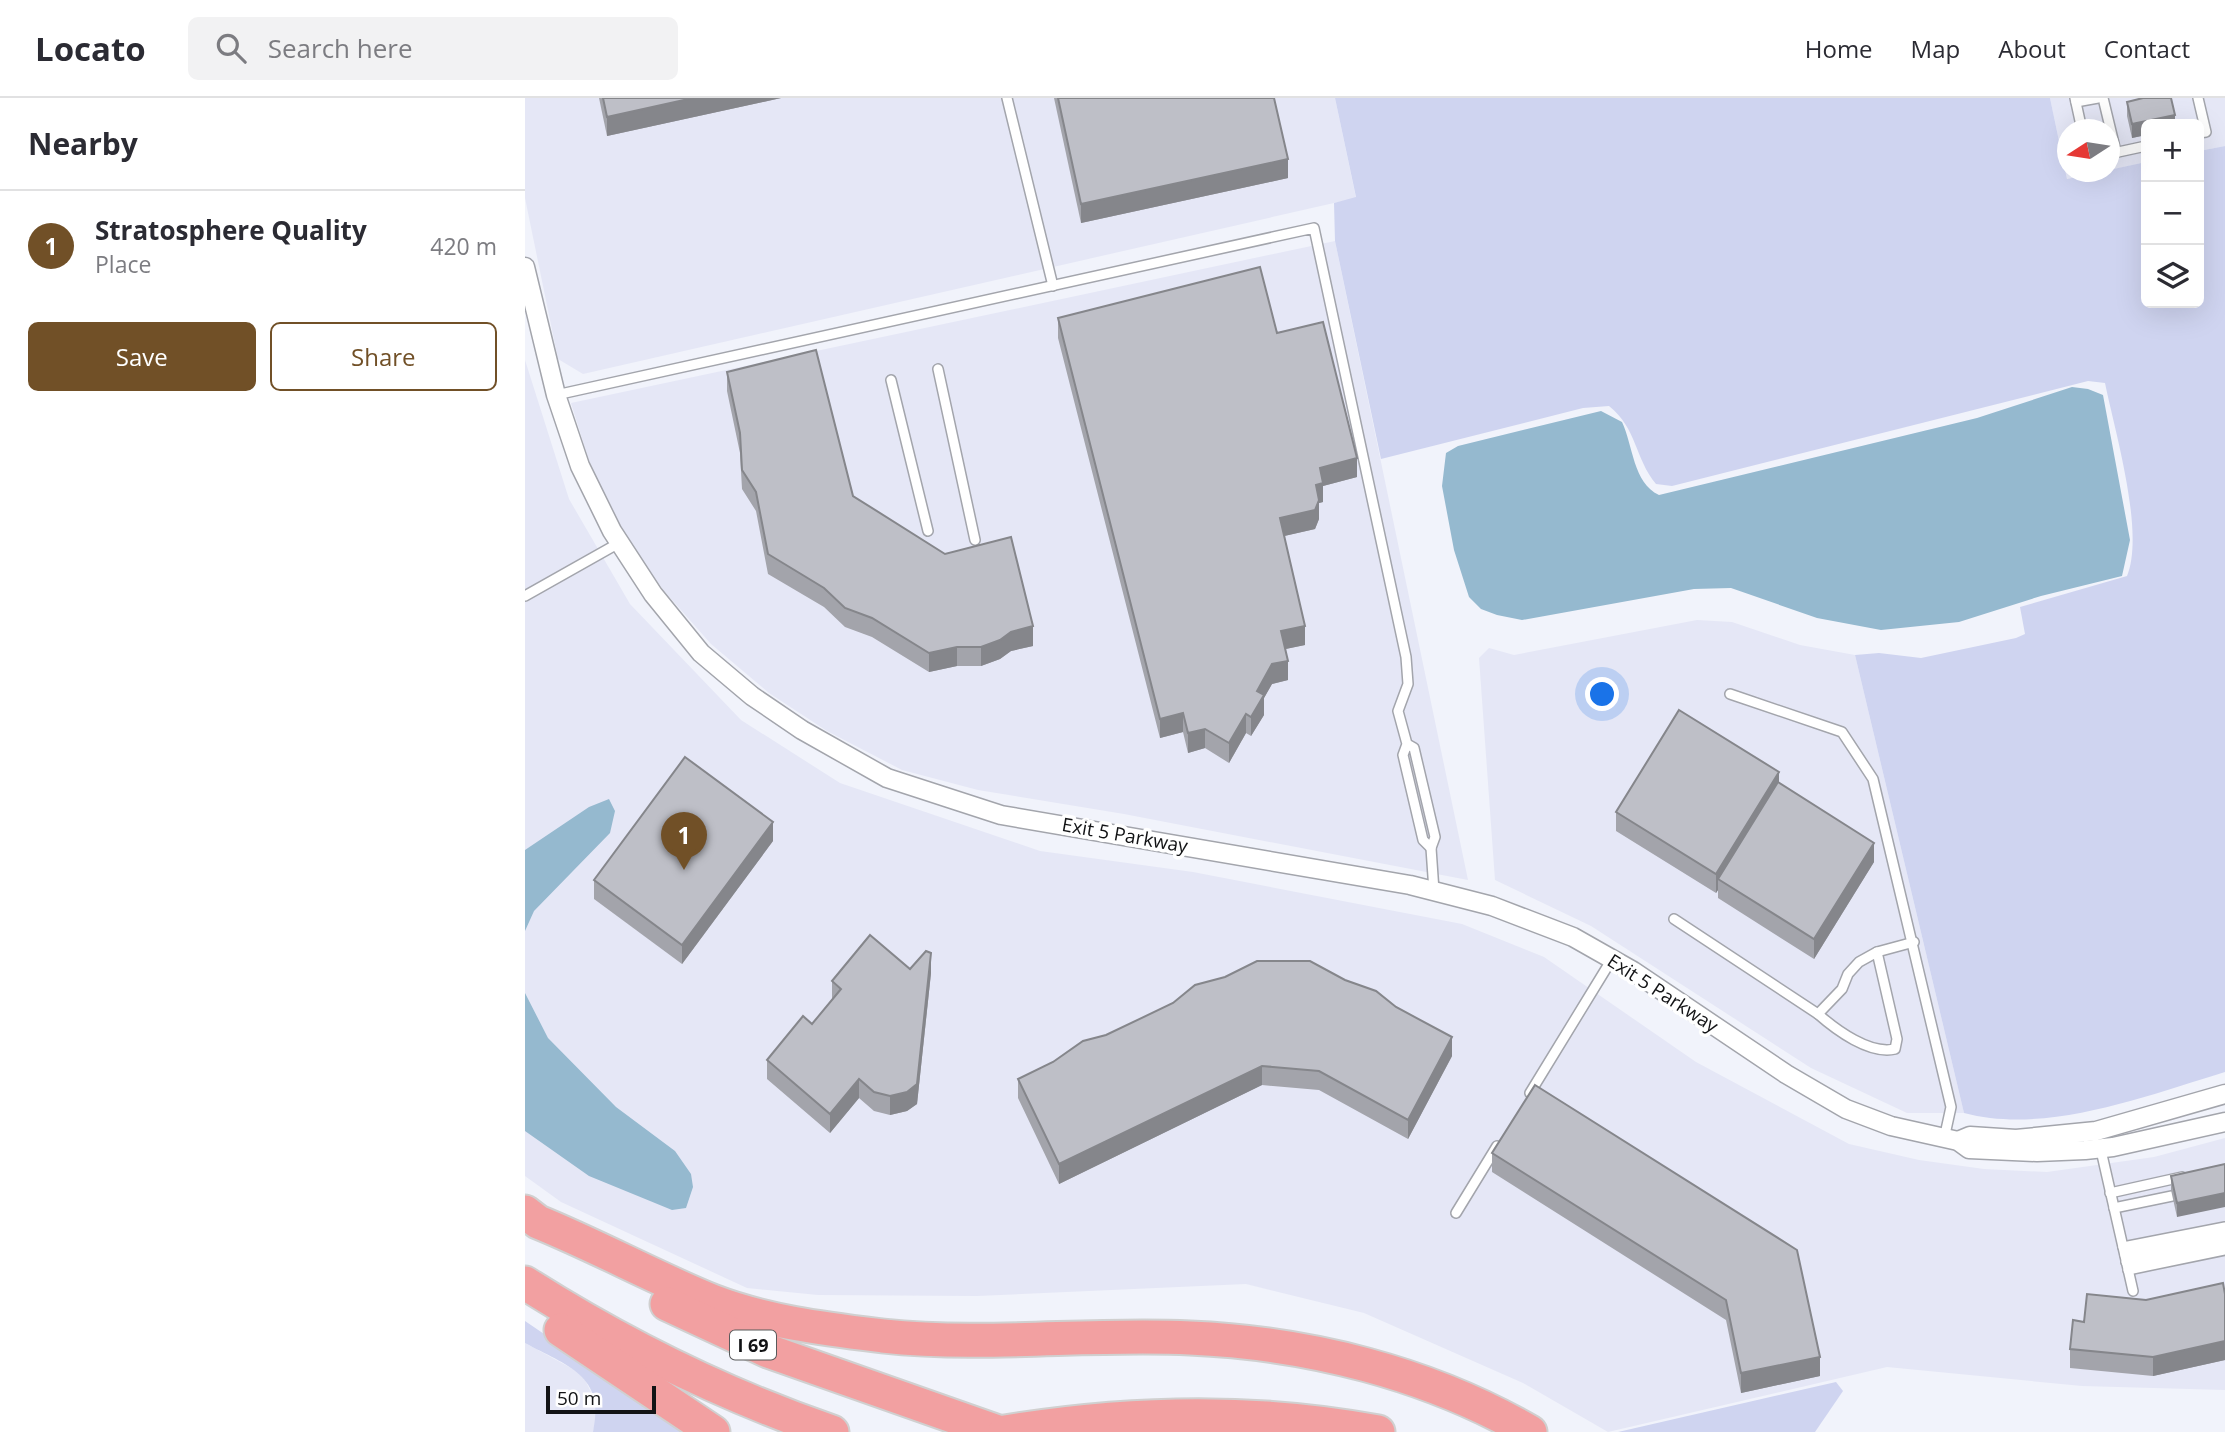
<!DOCTYPE html>
<meta charset="utf-8">
<style>
:root{--surface:#fff;--page:#f2f2f3;--text:#2b2b33;--muted:#7c7c81;--line:#e1e1e2;--accent:#715027}
body{margin:0;font-family:"Open Sans",sans-serif;background:var(--page);color:var(--text)}
.controls{position:absolute;right:21px;top:21px;display:grid;overflow:hidden;border-radius:10px;box-shadow:0 7px 28px #0002}
.controls button{width:63px;height:63px;display:grid;place-items:center;padding:0;border:0;border-bottom:2px solid var(--line);background:var(--surface);color:var(--text);font:35px sans-serif}
.compass{position:absolute;left:1532px;top:21px;width:63px;height:63px;border-radius:50%;background:var(--surface);box-shadow:0 7px 28px #0002;rotate:258deg}
.scale{position:absolute;left:21px;bottom:18px;width:110px;box-sizing:border-box;padding-left:7px;border:4px solid #121315;border-top:0;font-size:19px;line-height:24px;white-space:nowrap;color:#121315;-webkit-text-stroke:5px #fff;paint-order:stroke}
.you{position:absolute;left:1078px;top:597px;width:24px;height:24px;margin:-18px;border:5px solid #fff;border-radius:50%;background:#1a73e8;box-shadow:0 0 0 10px #1a73e833}
.badge{display:grid;place-items:center;width:46px;height:46px;border-radius:50%;background:var(--accent);color:#fff;font-size:23px;font-weight:700}
.pin{position:absolute;translate:-50% -58px;filter:drop-shadow(0 2px 4px #0008)}
.pin::after{content:'';position:absolute;top:37px;width:24px;height:21px;background:inherit;clip-path:polygon(0 0,100% 0,50% 100%)}
.list{margin:0;padding:0;list-style:none}
h2{display:flex;justify-content:space-between;align-items:center;height:91px;margin:0;padding:0 28px;font-size:30px}
h2 small{font-size:23px;font-weight:400;color:var(--muted)}
.list li{display:grid;grid-template-columns:46px 1fr auto;gap:21px;align-items:center;box-sizing:border-box;height:112px;padding:0 28px;border-top:2px solid var(--line)}
.list b{display:block;font-size:26px;white-space:nowrap}
.list p{margin:0;font-size:23px;white-space:nowrap;color:var(--muted)}
.list em{font-size:23px;font-style:normal;color:var(--muted)}
.actions{display:flex;gap:14px;padding:21px 28px}
.actions a{flex:1;padding:16px 0;border:2px solid var(--accent);border-radius:10px;text-align:center;font-size:24px;color:var(--accent)}
.actions .main{background:var(--accent);color:#fff}
.icon{flex:none;width:38px;height:38px;fill:none;stroke:currentColor;stroke-width:2;stroke-linecap:round;stroke-linejoin:round}
.map{position:relative;flex:none;width:1700px;height:1334px;overflow:hidden}
header{display:flex;align-items:center;gap:42px;box-sizing:border-box;height:98px;padding:0 35px;background:var(--surface);border-bottom:2px solid var(--line)}
header strong{font-size:33px}
nav{display:flex;gap:38px;margin-inline-start:auto;font-size:24px}
.search{width:490px;height:63px;background:var(--page);display:flex;align-items:center;gap:18px;box-sizing:border-box;padding:0 24px;border-radius:10px;color:var(--muted);font-size:26px}
main{display:flex}
aside{flex:1;background:var(--surface)}
.map>svg:first-child{display:block}
.built{fill:#e5e7f6}
.green{fill:#cfd4f0}
.water{fill:#95b9cf}
.lines{fill:none;stroke-linecap:round;stroke-linejoin:round}
.service-casing{stroke:#a3a5ac;stroke-width:12}
.minor-casing{stroke:#a3a5ac;stroke-width:21}
.motorway-casing{stroke:#d0d0d0;stroke-width:37}
.service{stroke:#fff;stroke-width:9}
.minor{stroke:#fff;stroke-width:18}
.motorway{stroke:#f2a0a1;stroke-width:33}
.wall{fill:#a3a4ab}
.shaded-wall{fill:#85868b}
.building{fill:#bebfc7;stroke:#85868b;stroke-width:2}
.labels{text-anchor:middle;dominant-baseline:central;stroke-width:7;stroke-linejoin:round;paint-order:stroke}
.shield{fill:#fff;stroke:#595a5b;stroke-width:2}
.shield-label{font-size:18px;font-weight:bold;fill:#121315}
.street-label{font-size:19px;fill:#121315;stroke:#fff}
</style>
<header>
<strong>Locato</strong>
<div class="search"><svg class="icon" aria-label="search" viewBox="0 0 24 24"><circle cx="10" cy="10" r="6"/><path d="M15 15l6 6"/></svg>Search here</div>
<nav><a>Home</a><a>Map</a><a>About</a><a>Contact</a></nav>
</header>
<main>
<aside>
<h2>Nearby<small></small></h2>
<ul class="list">
<li><span class="badge">1</span><div><b>Stratosphere Quality</b><p>Place</p></div><em>420 m</em></li>
</ul>
<div class="actions"><a class="main">Save</a><a>Share</a></div>
</aside>
<div class="map">
<svg width="1700" height="1334" viewBox="0 0 1700 1334">
<rect width="100%" height="100%" fill="#f1f3fb"/>
<g class="built">
<path d="M0 0H810L831 100 58 276 33 261 0 100Z"/>
<path d="M1525 0H1700V48L1674 53V26H1621V64L1585 72 1584 32H1542V74H1577L1542 81Z"/>
<path d="M810 143 943 782 599 716 453 692 377 672 302 633 244 595 186 546 140 494 96 436 64 363 46 305Z"/>
<path d="M0 262 44 401 105 506 216 622 315 685 515 753 668 774 937 826 1019 859 1171 964 1324 1046 1394 1062 1459 1071 1522 1074 1629 1059 1700 1040V1292L1557 1288 1362 1269 1083 1334 998 1285 839 1215 721 1186 452 1198 293 1197 222 1190 36 1104 0 1078Z"/>
<path d="M1172 522 1207 524 1275 547 1330 557 1439 1015H1382L1286 970 1066 828 970 782 954 560 964 550 989 557Z"/>
<path d="M0 1245 57 1276 74 1310 68 1334H0Z"/>
</g>
<g class="green">
<path d="M810 0H1525L1542 81 1621 64V205H1674V53L1700 48V974C1621 998 1521 1037 1439 1015L1330 557 1354 555 1396 560 1491 540 1500 536 1495 509 1602 478C1620 434 1590 334 1580 285L1563 283 1147 388 1131 386C1110 361 1112 330 1084 308L1058 310 856 361 810 143 809 105 831 99Z"/>
<path d="M0 1223 163 1334H68C81 1277 42 1268 0 1245Z"/>
<path d="M1311 1284 1318 1293 1290 1334H1093Z"/>
</g>
<g class="water">
<path d="M1547 289 1563 291 1578 297 1605 442 1597 478 1516 498 1434 524 1356 532 1292 520 1206 490 1169 491 997 522 972 517 956 511 944 499 929 452 917 388 921 355 933 348 1076 313 1097 324C1108 347 1108 385 1134 397L1452 320Z"/>
<path d="M84 701 90 713 85 735 9 813 0 833V752L64 709Z"/>
<path d="M0 895 23 940 91 1009 150 1053 166 1076 168 1089 161 1110 147 1112 64 1078 0 1033Z"/>
</g>
<g class="lines">
<g class="service-casing">
<g id="service">
<path d="M482 0 528 188"/>
<path d="M1550 0 1557 32"/>
<path d="M1578 0 1591 54"/>
<path d="M1673 0 1681 34 1674 35"/>
<path d="M1551 4 1573 0"/>
<path d="M1584 56 1621 48"/>
<path d="M413 271 450 442"/>
<path d="M366 282 403 433"/>
<path d="M31 297 789 130 881 559 883 586 873 613 882 646 889 650 910 739 906 750 898 742 878 657 882 646"/>
<path d="M0 498 94 445"/>
<path d="M1205 596 1317 634 1348 681 1426 1009 1419 1041"/>
<path d="M906 750 909 793"/>
<path d="M1149 821 1293 916 1317 891 1323 876 1334 864 1352 854 1389 844"/>
<path d="M1293 916C1311 932 1345 957 1370 951L1372 941 1352 854"/>
<path d="M1005 995 1087 861"/>
<path d="M1575 1048 1608 1193"/>
<path d="M1585 1095 1657 1079"/>
<path d="M1589 1110 1647 1098"/>
<path d="M931 1115 972 1048"/>
<path d="M1598 1149 1700 1129"/>
<path d="M1600 1157 1700 1137"/>
<path d="M1601 1164 1700 1145"/>
<path d="M1603 1172 1700 1152"/>
</g>
</g>
<g class="minor-casing">
<g id="minor">
<path d="M0 169 31 297 55 368 87 433 128 496 176 555 227 598 277 632 362 680 476 717 885 787 967 808 1048 839 1108 873 1261 976 1321 1011 1366 1028 1433 1043 1444 1051 1512 1054 1560 1052 1588 1049 1700 1024"/>
<path d="M1433 1043 1445 1038 1491 1041 1571 1033 1700 996"/>
</g>
</g>
<g class="motorway-casing">
<g id="motorway">
<path d="M0 1114 13 1124C72 1148 128 1179 187 1203 241 1224 301 1231 358 1238 460 1249 563 1235 665 1240 783 1245 903 1275 1005 1334"/>
<path d="M0 1185C96 1246 199 1297 307 1334"/>
<path d="M142 1206 243 1253 473 1334"/>
<path d="M36 1232 188 1334"/>
<path d="M480 1334C603 1314 731 1311 853 1334"/>
</g>
</g>
<use href="#service" class="service"/>
<use href="#minor" class="minor"/>
<use href="#motorway" class="motorway"/>
</g>
<g class="wall">
<path d="M74 0H256L82 38Z"/>
<path d="M529 0H749L763 80 556 125Z"/>
<path d="M1602 4 1650 26H1621V37L1607 40 1602 18Z"/>
<path d="M533 220 752 235 832 379 798 388V404L794 405V421L790 431 759 438 780 547 760 551 763 582 747 586 739 600V617L726 638 721 635 704 665 680 650 663 655 658 634 635 640 533 240Z"/>
<path d="M202 274 328 398 508 548 486 553 475 561 456 568H432L404 574 347 539 320 529 299 509 243 476 231 413 217 391 215 355 202 293Z"/>
<path d="M1254 685 1349 764 1289 861 1193 800V792L1191 795 1091 733V714Z"/>
<path d="M248 743 157 866 69 801V782Z"/>
<path d="M385 871 406 875 392 1006 382 1013 365 1017 349 1013 334 1000 305 1035 242 981V962L287 926 307 902V883Z"/>
<path d="M927 958 883 1041 794 992 737 987 534 1086 493 1000V981Z"/>
<path d="M1010 987 1295 1278 1216 1295 1201 1222 967 1074V1055Z"/>
<path d="M1700 1066 1652 1119 1646 1092V1078Z"/>
<path d="M1700 1196V1262L1628 1278 1545 1270V1251L1559 1224 1621 1202Z"/>
</g>
<g class="shaded-wall">
<path d="M168 0H256L82 38V19Z"/>
<path d="M1650 17V26H1621V37L1607 40V26Z"/>
<path d="M763 61V80L556 125V106Z"/>
<path d="M832 360V379L798 388V404L794 405V421L790 431 755 439V420L791 387 795 370Z"/>
<path d="M508 528V548L486 553 475 561 456 568V549L486 534Z"/>
<path d="M780 528V547L756 552V533Z"/>
<path d="M432 549V568L404 574V555Z"/>
<path d="M763 563V582L747 586 739 600V617L726 638V619L732 593 747 566Z"/>
<path d="M658 615V634L635 640V621Z"/>
<path d="M721 616V635L704 665V645Z"/>
<path d="M680 631V650L663 655V635Z"/>
<path d="M1254 674V693L1193 781V792L1191 795V776Z"/>
<path d="M248 724V743L157 866V847Z"/>
<path d="M1349 745V764L1289 861V841Z"/>
<path d="M406 855V875L392 1006 382 1013 365 1017V998Z"/>
<path d="M927 939V958L883 1041V1022Z"/>
<path d="M737 968V987L534 1086V1066Z"/>
<path d="M334 981V1000L305 1035V1016Z"/>
<path d="M1700 1095V1109L1652 1119V1105Z"/>
<path d="M1700 1243V1262L1628 1278V1259Z"/>
<path d="M1295 1259V1278L1216 1295V1275Z"/>
</g>
<g class="building">
<path d="M78 0H168L82 19Z"/>
<path d="M533 0H749L763 61 556 106Z"/>
<path d="M1618 0H1646L1650 17 1607 26 1602 4Z"/>
<path d="M735 169 752 235 798 224 832 360 795 370 798 385 791 387 794 402 790 412 755 420 780 528 756 533 763 563 747 566 732 593 739 597 726 619 721 616 704 645 680 631 663 635 658 615 635 621 533 220Z"/>
<path d="M291 252 328 398 420 456 486 439 508 528 486 534 475 542 456 549H432L404 555 347 520 320 510 299 490 243 456 231 394 217 372 215 335 202 274Z"/>
<path d="M1154 612 1254 674 1191 776 1091 714Z"/>
<path d="M160 659 248 724 157 847 69 782Z"/>
<path d="M1253 684 1349 745 1289 841 1193 781Z"/>
<path d="M345 837 385 871 401 853 406 855 392 986 382 994 365 998 349 994 334 981 305 1016 242 962 278 918 287 926 316 891 307 883Z"/>
<path d="M732 863H785L820 882 851 893 871 909 927 939 883 1022 794 973 737 968 534 1066 493 981 528 964 558 943 581 937 648 905 670 887 700 879Z"/>
<path d="M1010 987 1272 1152 1295 1259 1216 1275 1201 1202 967 1055Z"/>
<path d="M1700 1066V1095L1652 1105 1646 1078Z"/>
<path d="M1698 1185 1700 1196V1243L1628 1259 1545 1251 1548 1222 1559 1224 1562 1196 1621 1202Z"/>
</g>
<g class="labels">
<rect class="shield" x="205" y="1232.5" width="46" height="29" rx="5"/>
<g class="shield-label">
<text x="228" y="1247">I 69</text>
</g>
<g class="street-label">
<text transform="translate(600 737) rotate(10)">Exit 5 Parkway</text>
<text transform="translate(1138 895) rotate(33)">Exit 5 Parkway</text>
</g>
</g>
</svg>
<div class="controls">
<button>+</button>
<button>−</button>
<button><svg class="icon" aria-label="layers" viewBox="0 0 24 24"><path d="M12 4l9 5-9 5-9-5zM3 14l9 5 9-5"/></svg></button>
</div>
<svg class="compass" viewBox="-18 -18 36 36"><path d="M0-13l5 13h-10z" fill="#e53935"/><path d="M0 13l5-13h-10z" fill="#7c7c81"/></svg>
<div class="scale">50 m</div>
<div class="you"></div>
<div class="pin badge" style="left:159px;top:772px">1</div>
</div>
</main>
